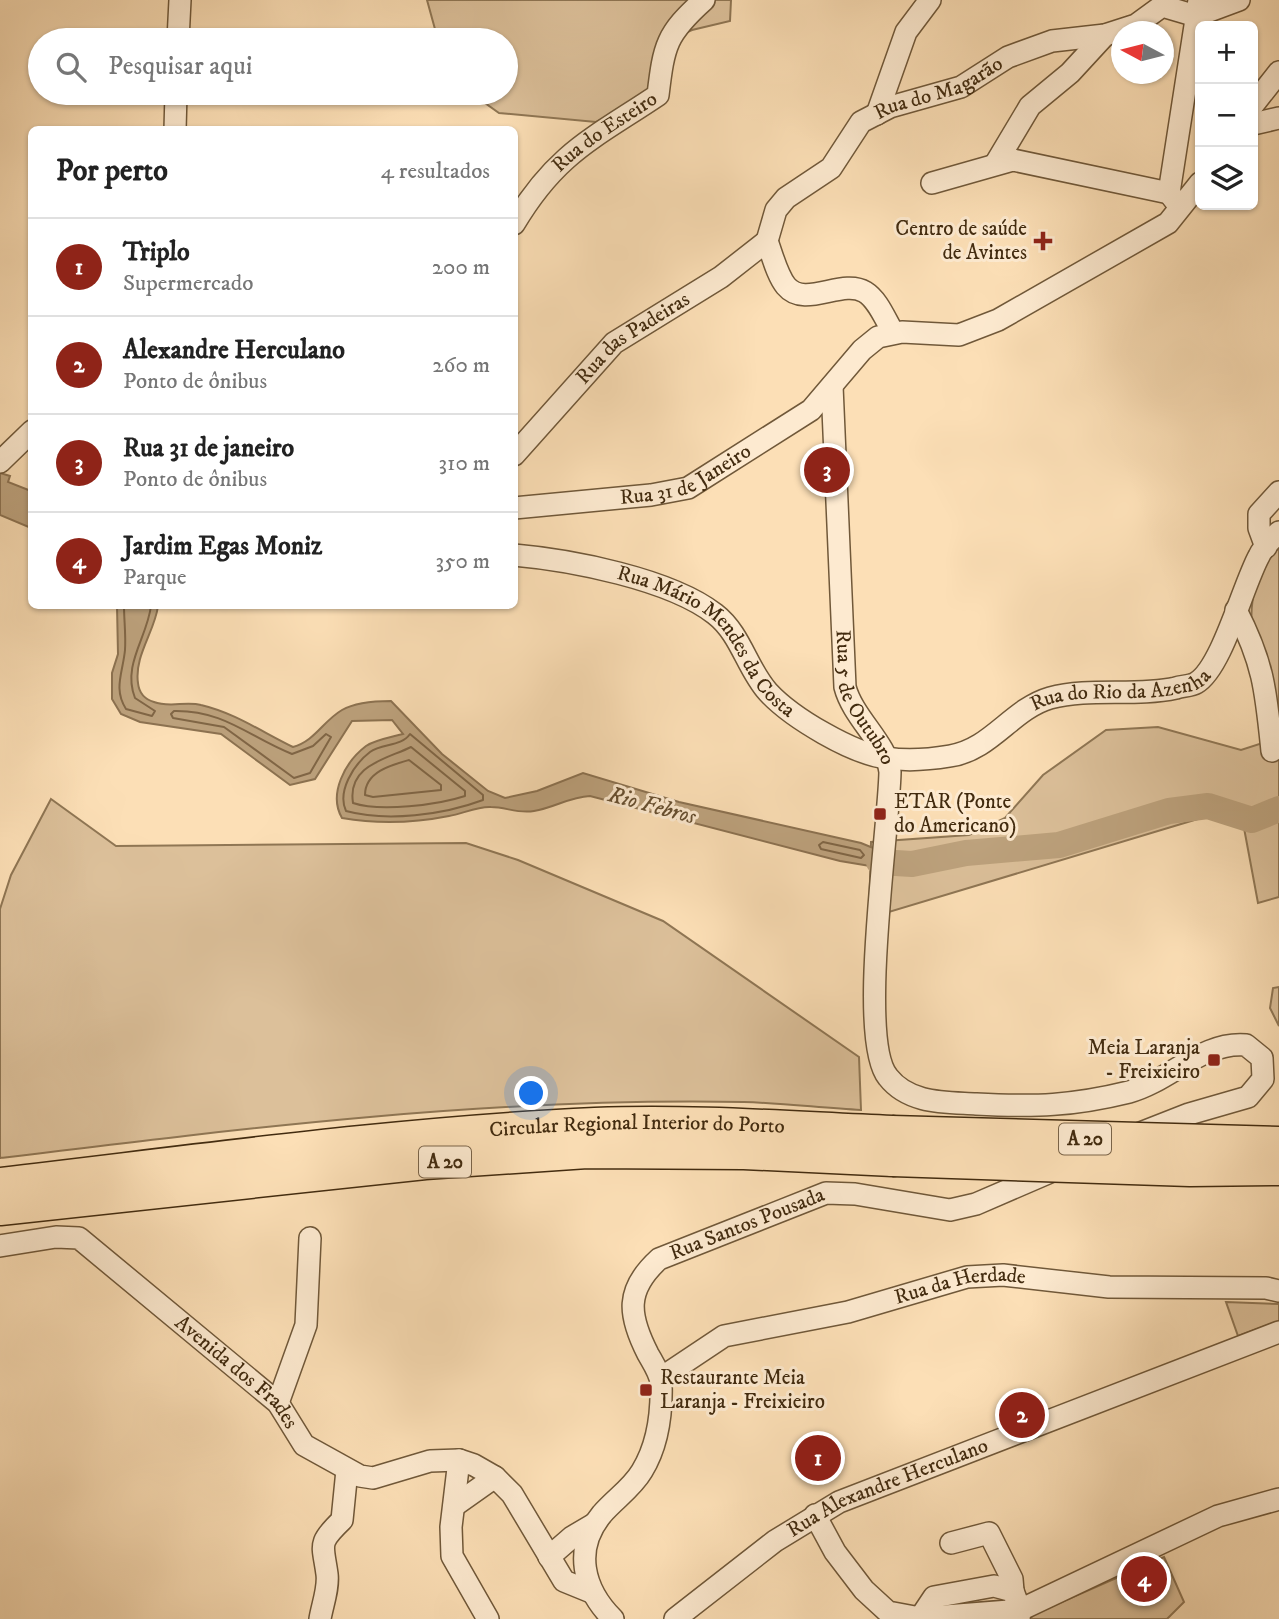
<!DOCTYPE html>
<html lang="pt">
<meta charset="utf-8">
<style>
:root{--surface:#fff;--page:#f2f2f2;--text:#222;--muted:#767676;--line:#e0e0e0;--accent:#8f2418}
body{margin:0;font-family:"IM FELL DW Pica",serif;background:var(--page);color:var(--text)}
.controls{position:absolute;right:21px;top:21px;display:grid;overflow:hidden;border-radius:10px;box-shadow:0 2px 5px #0004}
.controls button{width:63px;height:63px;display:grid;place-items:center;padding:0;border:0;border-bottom:2px solid var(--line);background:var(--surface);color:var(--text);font:35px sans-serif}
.compass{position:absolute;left:1111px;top:21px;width:63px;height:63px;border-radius:50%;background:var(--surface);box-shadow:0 2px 5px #0004;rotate:277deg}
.you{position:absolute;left:532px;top:1094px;width:24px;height:24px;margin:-18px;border:5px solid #fff;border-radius:50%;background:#1a73e8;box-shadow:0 0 0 10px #1a73e833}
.badge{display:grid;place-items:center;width:46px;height:46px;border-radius:50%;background:var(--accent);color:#fff;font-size:23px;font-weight:700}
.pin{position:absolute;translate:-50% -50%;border:4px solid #fff;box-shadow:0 2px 7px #0006}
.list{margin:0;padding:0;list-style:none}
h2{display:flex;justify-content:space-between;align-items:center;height:91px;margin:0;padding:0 28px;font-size:30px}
h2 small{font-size:23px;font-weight:400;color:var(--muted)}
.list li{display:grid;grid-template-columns:46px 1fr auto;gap:21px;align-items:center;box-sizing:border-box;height:98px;padding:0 28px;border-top:2px solid var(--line)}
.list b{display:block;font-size:26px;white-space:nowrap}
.list p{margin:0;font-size:23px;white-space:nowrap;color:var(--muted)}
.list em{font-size:23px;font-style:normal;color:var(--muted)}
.icon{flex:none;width:38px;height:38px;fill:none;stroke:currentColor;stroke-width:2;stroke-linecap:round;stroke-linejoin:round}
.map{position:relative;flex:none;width:1279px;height:1619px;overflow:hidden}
.search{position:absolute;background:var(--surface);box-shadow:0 2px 5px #0004;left:28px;top:28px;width:490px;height:77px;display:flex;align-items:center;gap:18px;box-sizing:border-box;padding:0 24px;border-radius:38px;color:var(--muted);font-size:26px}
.panel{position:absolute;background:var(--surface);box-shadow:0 2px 5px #0004;left:28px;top:126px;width:490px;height:483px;border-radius:10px}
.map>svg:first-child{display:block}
.green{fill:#dcc09a;stroke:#8f7654;stroke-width:2}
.water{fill:#bda27d;stroke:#8c7251;stroke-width:2}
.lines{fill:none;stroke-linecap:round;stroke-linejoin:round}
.shore{stroke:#806646;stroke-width:2}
.river{stroke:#bda27d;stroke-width:26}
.minor-casing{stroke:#705839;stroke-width:24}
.highway-casing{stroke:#422b0f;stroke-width:35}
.minor{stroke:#fdead0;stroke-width:21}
.highway{stroke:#fcdfb6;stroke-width:32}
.highway-bridge-casing{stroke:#422b0f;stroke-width:35;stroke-linecap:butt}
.highway-bridge{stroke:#fcdfb6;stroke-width:32}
.poi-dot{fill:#8f2418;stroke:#fdead0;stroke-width:2.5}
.labels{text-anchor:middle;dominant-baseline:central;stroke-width:6;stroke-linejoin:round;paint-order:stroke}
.shield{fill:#fdead0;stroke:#7a6449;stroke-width:2}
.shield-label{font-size:19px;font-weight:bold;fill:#422b0f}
.street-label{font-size:21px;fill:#422b0f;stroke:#fdead0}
.poi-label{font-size:21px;fill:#422b0f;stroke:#fdead0;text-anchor:end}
.water-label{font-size:23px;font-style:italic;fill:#674f30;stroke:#fdead0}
</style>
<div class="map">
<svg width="1279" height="1619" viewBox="0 0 1279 1619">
<rect width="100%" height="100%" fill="#fcdfb6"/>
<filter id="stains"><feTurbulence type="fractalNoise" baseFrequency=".00286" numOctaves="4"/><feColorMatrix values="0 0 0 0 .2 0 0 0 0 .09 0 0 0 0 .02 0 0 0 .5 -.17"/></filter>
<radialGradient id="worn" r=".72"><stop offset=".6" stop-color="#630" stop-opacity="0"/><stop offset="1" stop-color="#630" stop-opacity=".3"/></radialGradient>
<g class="green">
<path d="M427 0H731L730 21 692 30 660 44 652 63 655 89 652 95 596 122 499 113 471 93H506V40H438Z"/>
<path d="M1279 546V897L1258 903 1244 828 1231 809 869 918 871 842 969 835 1005 818 1043 775 1106 730 1158 727 1241 750 1272 740C1260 687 1240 626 1259 572 1262 563 1273 554 1279 546Z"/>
<path d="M51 799 116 846 466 843 518 860 663 921 859 1057 861 1110C822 1108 783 1103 744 1102 497 1097 245 1128 0 1158V909L11 875Z"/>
<path d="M1279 987V1026L1270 1008 1273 988Z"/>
<path d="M1226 1302 1279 1304V1321L1238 1336Z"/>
<path d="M1164 1557 1184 1602 1167 1619H1031L1032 1615Z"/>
</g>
<g class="water">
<path d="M0 473 10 476 8 482 31 491V528L0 515Z"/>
<path d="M117 606H158C155 631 134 656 138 683 139 693 144 699 154 702 169 708 186 701 201 705 235 713 262 732 293 747 315 741 323 721 342 710 356 702 375 701 391 701L442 754 488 791 505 798 537 791 583 773 679 802 861 843 912 864 908 867 870 866 840 861 590 796C569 797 554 808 534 811 518 814 506 807 491 807 478 806 462 814 449 816 414 823 376 824 342 818 328 794 345 762 366 746 375 740 392 737 403 734L392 720 352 721 315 779 290 785 221 734 140 722 121 714 112 699V673L118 654Z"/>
</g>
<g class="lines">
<g class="shore">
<path d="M124 606C124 620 126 635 125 650 123 672 113 689 126 709L152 716 155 711 135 698C122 665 147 638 151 606"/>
<path d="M174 711C224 710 249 737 292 754L313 746 326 734 331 737 310 773 294 778 224 727 173 718 171 714Z"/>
<path d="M410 734 483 795V800C443 815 387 822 346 811 337 792 353 765 370 752 382 743 401 747 410 734Z"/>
<path d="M411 747 465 791V796C438 805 380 812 353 803 347 765 387 759 411 747Z"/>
<path d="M409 760 441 785V790L373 797 365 795C365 772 391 765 409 760Z"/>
<path d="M823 842 860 850 864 855 861 858 821 849 819 845Z"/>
</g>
<path class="river" d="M879 862 912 864 966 853 1059 845 1169 811 1208 806 1252 820 1279 809"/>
<g class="minor-casing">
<g id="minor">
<path d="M1196 16 1239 0"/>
<path d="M178 40 180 0"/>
<path d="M1253 105 1279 72"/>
<path d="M877 114 906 32 930 0"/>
<path d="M1253 124 1279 118"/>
<path d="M175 130 176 93"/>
<path d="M996 163 1030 106 1070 73 1105 35"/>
<path d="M932 183 1013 160 1169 193"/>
<path d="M1176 202 1169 193 1199 0"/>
<path id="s1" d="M514 224C556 153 594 138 658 95 664 45 666 34 704 0"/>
<path id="s2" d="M767 241 776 210 786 198 831 168 861 122 890 107 961 87 1008 57 1052 41 1105 35 1136 25 1162 6 1196 16"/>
<path d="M767 241C772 254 777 275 786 286 805 309 842 278 865 292 878 300 885 319 893 332"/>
<path id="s3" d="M832 386 845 687C853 718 887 743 890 772 889 830 857 1040 888 1077 909 1104 945 1102 976 1104 1035 1107 1072 1106 1129 1092 1170 1081 1202 1041 1246 1045L1262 1058 1263 1079 1248 1097 1189 1114 1138 1134"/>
<path id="s4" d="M514 455 614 343 721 277 767 241"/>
<path d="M0 462 32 431"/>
<path id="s5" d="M514 508 651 495 688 488 811 410 862 350 878 337 902 332 959 335 998 320 1168 223 1200 183"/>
<path d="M1266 547 1259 528V514L1279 492"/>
<path id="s6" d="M514 555C571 560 670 579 715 614 741 634 747 669 768 692 792 718 853 754 887 758 906 761 932 759 950 756 991 750 1012 709 1050 698 1090 687 1135 697 1176 688 1182 686 1191 686 1196 683 1222 668 1243 585 1259 556 1263 547 1272 539 1279 532"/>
<path d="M1236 610C1264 664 1266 692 1272 751"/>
<path id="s7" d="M0 1246 56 1237 79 1238 278 1403 304 1445 360 1476 373 1478 430 1461 459 1460 474 1465 495 1477 512 1494 564 1581 591 1592"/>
<path id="s8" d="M661 1378 724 1336 848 1312 967 1277 1003 1275 1109 1287 1266 1288 1279 1291"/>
<path d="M278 1403 306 1325 310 1238"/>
<path d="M459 1460 451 1527 452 1556 488 1619"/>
<path d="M454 1506 495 1477"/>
<path d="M815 1515 835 1552 864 1590 888 1612 920 1618 1020 1610 1218 1516 1279 1499"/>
<path d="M951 1543 989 1533 1012 1579 1013 1591"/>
<path d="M549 1557 572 1537 594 1524"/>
<path d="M920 1618 934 1597 994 1586 1013 1591 1020 1610 1019 1619"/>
<path d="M320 1619C322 1606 329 1588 327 1574 323 1544 317 1544 342 1520L347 1470"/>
<path id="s9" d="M613 1619C583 1589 573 1549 602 1514 615 1499 632 1488 642 1471 658 1445 662 1414 661 1383 660 1373 653 1363 648 1354 628 1315 625 1290 659 1259L826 1193 855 1194 950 1210 976 1204 1057 1169"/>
<path id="s10" d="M675 1619 775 1541 839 1502 1279 1332"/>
</g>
</g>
<g class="highway-casing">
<g id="highway">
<path id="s11" d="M0 1184C198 1161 396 1133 595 1124 694 1120 794 1128 892 1132"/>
<path d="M0 1209 425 1163 587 1152 744 1153 893 1160"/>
</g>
</g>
<use href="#minor" class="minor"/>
<use href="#highway" class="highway"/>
<g class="highway-bridge-casing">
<g id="highway-bridge">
<path d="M892 1132 1279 1143"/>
<path d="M893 1160 1190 1170 1279 1169"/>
</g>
</g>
<use href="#highway-bridge" class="highway-bridge"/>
</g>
<g class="poi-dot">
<path d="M1039.5 230.5h7v7h7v7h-7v7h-7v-7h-7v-7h7z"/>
<rect x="873" y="807" width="14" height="14" rx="3.5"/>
<rect x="1207" y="1053" width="14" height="14" rx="3.5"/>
<rect x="639" y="1383" width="14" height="14" rx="3.5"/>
</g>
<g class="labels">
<g class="shield">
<rect x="1059" y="1123.5" width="52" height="31" rx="5"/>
<rect x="419" y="1146.5" width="52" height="31" rx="5"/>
</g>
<g class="shield-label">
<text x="1085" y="1139">A 20</text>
<text x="445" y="1162">A 20</text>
</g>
<g class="street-label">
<text stroke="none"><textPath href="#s2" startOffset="242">Rua do Magarão</textPath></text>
<text stroke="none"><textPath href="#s1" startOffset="131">Rua do Esteiro</textPath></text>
<text stroke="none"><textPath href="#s4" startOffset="168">Rua das Padeiras</textPath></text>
<text stroke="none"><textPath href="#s5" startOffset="177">Rua 31 de Janeiro</textPath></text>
<text stroke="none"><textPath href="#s6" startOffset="222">Rua Mário Mendes da Costa</textPath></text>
<text stroke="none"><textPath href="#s6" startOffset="696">Rua do Rio da Azenha</textPath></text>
<text stroke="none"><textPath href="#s3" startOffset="317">Rua 5 de Outubro</textPath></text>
<text stroke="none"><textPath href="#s11" startOffset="640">Circular Regional Interior do Porto</textPath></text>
<text stroke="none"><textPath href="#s9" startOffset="500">Rua Santos Pousada</textPath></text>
<text stroke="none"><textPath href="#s8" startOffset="318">Rua da Herdade</textPath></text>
<text stroke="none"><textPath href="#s7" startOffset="287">Avenida dos Frades</textPath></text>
<text stroke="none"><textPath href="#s10" startOffset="252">Rua Alexandre Herculano</textPath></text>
</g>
<g class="poi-label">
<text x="1027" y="229">Centro de saúde<tspan x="1027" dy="24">de Avintes</tspan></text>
<text x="894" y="802" text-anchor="start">ETAR (Ponte<tspan x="894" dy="24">do Americano)</tspan></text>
<text x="1200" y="1048">Meia Laranja<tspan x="1200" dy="24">- Freixieiro</tspan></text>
<text x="660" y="1378" text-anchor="start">Restaurante Meia<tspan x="660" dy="24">Laranja - Freixieiro</tspan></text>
</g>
<g class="water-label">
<text transform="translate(652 806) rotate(15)">Rio Febros</text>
</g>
</g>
<rect width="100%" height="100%" filter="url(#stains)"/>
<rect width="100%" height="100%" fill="url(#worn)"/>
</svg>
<div class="controls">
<button>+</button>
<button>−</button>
<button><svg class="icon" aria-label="layers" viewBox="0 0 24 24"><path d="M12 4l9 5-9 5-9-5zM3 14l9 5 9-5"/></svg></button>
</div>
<svg class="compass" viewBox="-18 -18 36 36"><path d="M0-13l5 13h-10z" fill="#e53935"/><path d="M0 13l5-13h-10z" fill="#767676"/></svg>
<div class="you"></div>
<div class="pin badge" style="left:818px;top:1458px">1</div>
<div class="pin badge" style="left:1022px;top:1415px">2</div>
<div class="pin badge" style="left:827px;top:470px">3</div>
<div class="pin badge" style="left:1144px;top:1579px">4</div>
<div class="search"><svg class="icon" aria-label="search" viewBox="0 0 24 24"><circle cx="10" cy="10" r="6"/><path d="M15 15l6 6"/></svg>Pesquisar aqui</div>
<section class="panel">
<h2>Por perto<small>4 resultados</small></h2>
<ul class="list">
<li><span class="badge">1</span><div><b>Triplo</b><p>Supermercado</p></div><em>200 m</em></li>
<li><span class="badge">2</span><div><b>Alexandre Herculano</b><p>Ponto de ônibus</p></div><em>260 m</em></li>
<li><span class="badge">3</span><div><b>Rua 31 de janeiro</b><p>Ponto de ônibus</p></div><em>310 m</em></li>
<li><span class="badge">4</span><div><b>Jardim Egas Moniz</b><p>Parque</p></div><em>350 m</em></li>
</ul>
</section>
</div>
